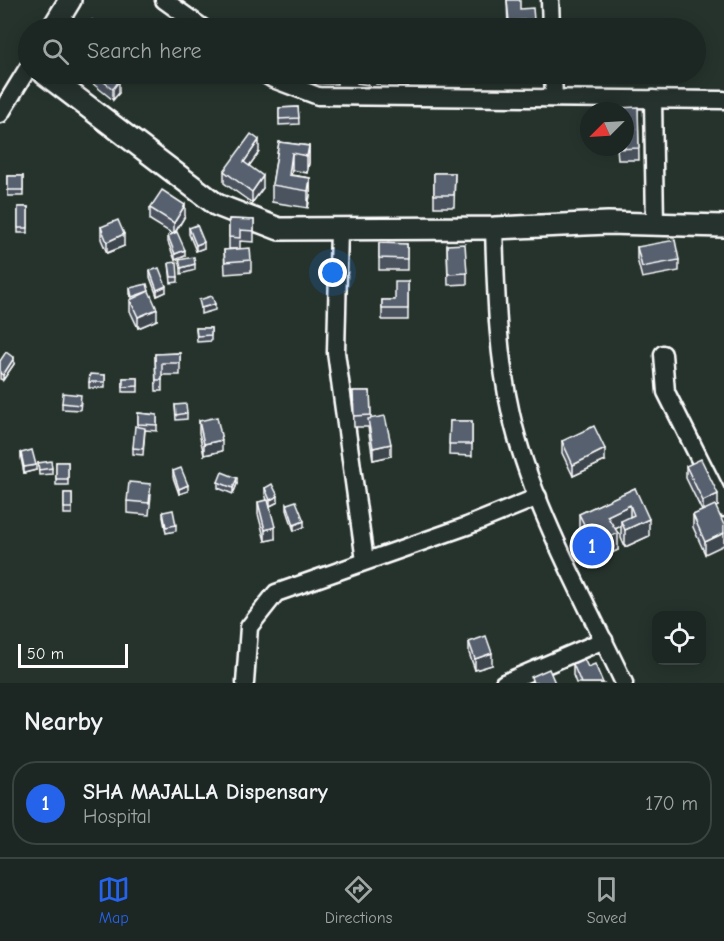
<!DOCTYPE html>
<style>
:root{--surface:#1c2622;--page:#29322f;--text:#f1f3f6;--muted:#a0a5a5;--line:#3a4340;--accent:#2563eb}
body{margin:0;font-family:"Comic Neue",sans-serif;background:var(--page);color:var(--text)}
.controls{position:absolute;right:18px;bottom:18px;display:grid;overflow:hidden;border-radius:12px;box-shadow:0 3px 15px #0003}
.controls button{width:54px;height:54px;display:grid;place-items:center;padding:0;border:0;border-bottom:2px solid var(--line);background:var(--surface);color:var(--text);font:30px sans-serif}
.compass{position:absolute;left:580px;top:102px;width:54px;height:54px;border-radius:50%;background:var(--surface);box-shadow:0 3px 15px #0003;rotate:246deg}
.scale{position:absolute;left:18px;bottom:15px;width:110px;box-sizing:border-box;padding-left:6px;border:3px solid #fff;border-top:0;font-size:16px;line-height:21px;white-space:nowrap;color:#fff;-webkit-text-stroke:4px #26332d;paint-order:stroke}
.you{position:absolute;left:333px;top:273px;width:21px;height:21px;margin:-15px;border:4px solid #fff;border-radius:50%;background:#1a73e8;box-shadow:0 0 0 9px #1a73e833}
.badge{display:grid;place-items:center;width:39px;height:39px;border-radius:50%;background:var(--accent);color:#fff;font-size:20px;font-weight:700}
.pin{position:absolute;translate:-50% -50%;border:3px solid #fff;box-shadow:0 2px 6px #0006}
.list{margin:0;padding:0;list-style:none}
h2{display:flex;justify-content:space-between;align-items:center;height:78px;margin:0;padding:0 24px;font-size:26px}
h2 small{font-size:20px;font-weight:400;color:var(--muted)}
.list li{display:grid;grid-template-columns:39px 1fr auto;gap:18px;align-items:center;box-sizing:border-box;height:84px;margin:0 12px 12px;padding:0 12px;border:2px solid var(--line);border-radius:24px}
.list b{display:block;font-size:22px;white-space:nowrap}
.list p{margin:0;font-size:20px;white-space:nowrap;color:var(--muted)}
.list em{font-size:20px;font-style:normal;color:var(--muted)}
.icon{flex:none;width:33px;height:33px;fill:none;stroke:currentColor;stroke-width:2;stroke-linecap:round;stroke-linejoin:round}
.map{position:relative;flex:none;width:724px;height:683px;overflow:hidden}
.search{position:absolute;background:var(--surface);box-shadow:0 3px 15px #0003;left:18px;right:18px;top:18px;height:66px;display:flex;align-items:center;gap:15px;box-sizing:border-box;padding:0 21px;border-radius:33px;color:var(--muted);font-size:22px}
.sheet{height:174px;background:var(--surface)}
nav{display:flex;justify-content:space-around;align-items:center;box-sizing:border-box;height:84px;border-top:2px solid var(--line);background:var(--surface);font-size:16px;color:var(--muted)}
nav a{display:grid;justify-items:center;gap:3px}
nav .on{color:var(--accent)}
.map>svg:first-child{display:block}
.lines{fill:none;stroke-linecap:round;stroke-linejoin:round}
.minor-casing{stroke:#fff;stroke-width:21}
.tertiary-casing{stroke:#fff;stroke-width:26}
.minor{stroke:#26332d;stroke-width:16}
.tertiary{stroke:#26332d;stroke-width:21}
.wall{fill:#4b535f;stroke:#fff;stroke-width:1.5}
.shaded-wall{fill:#3d444d;stroke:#fff;stroke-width:1.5}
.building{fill:#57616e;stroke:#fff;stroke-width:1.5}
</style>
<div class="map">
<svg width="724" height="683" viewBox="0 0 724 683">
<rect width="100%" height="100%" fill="#26332d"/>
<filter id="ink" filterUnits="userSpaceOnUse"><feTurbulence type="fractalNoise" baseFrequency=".0167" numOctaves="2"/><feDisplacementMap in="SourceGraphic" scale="12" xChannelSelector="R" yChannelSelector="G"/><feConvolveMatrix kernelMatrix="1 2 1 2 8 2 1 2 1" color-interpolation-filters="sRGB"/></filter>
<g filter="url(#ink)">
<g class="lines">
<g class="minor-casing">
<g id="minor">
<path d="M164 0 203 28"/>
<path d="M550 0 551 28"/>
<path d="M265 74 273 79 318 96 724 100"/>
<path d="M553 74 554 98"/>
<path d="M653 99 655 225"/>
<path d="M0 114 28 68"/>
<path d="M494 228C496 291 497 353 511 414 530 502 585 600 624 683"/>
<path d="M339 230 336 352 365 561"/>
<path d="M663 354 666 392 724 508"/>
<path d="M245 683 249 627 276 593 467 526 538 497"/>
<path d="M504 683 604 640"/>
</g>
</g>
<g class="tertiary-casing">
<g id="tertiary">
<path d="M53 28 70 0"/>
<path d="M45 74 217 205 279 229 494 228 608 223 724 226"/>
</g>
</g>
<use href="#minor" class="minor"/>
<use href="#tertiary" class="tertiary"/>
</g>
<g class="wall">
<path d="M507 0 534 20V28H508Z"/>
<path d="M78 74H91L88 79Z"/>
<path d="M92 74H110L119 93 113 100 92 83Z"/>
<path d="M311 74H337V84L311 83Z"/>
<path d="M357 74H370L368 85 357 83Z"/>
<rect x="376" y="74" width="27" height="10"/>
<path d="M298 107 299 124 279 125V108Z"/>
<path d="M638 107 639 160H618L617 147Z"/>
<path d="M279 142 309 146V163L307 173 292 170 291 175 310 178V195L308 208 272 202V185Z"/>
<path d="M259 152 249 166 263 188 252 203 224 183V171Z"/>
<path d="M434 173H455L454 207H434Z"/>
<rect x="8" y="176" width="15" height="20"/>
<rect x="18" y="207" width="10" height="26"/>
<path d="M150 208 185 216 175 233 185 256 175 260 168 242V236L173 234 150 220Z"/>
<path d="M229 219 254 220V242L240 241V249L251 260V272L225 274 224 250 240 249H229Z"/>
<path d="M101 227 124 246 107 253 101 239Z"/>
<path d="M189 228 204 248 196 251 189 234Z"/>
<path d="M379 243 407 244V270H379Z"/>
<path d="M447 245 467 273V284L448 285Z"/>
<path d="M637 247 679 260V271L642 278 637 259Z"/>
<path d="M169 263 178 277V282L171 283Z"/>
<path d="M150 271 166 292 157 296 150 277Z"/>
<path d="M408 282V320H382V300H395Z"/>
<path d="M130 288 157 320 138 328 130 311V300L131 299 130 294Z"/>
<path d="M196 328H211V341L197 342Z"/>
<path d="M180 353V375H162V391H156L155 354Z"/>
<path d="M0 361 14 364 3 380 0 379Z"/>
<path d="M105 375V388H89V382Z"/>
<rect x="123" y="378" width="15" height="14"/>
<path d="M353 391H370L371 419 391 456 373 460 368 427H354Z"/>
<path d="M81 401 80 410 62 409V403Z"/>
<path d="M175 405 187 413V419L176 420Z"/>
<path d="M138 413 157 415V431L145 430 143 455 133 454V448L138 427Z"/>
<path d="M199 421 222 451 204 455 199 433Z"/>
<path d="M450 421H472V456L449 455Z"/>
<path d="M562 441 605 461 573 476 562 453Z"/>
<path d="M21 453 36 470 24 473 21 458Z"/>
<rect x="56" y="462" width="12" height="23"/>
<path d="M38 463 52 468V474L39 475Z"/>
<path d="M686 466 718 506 716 507 705 554 693 527V515L702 511 686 478Z"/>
<path d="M173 471 188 491 179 494 173 477Z"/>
<path d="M218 482 237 484 233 494 218 488Z"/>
<path d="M265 488 278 502 270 506 275 539 265 541 258 514V502L267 500 265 494Z"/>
<path d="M635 488 649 536 625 547 621 538V526L615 529 618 550 594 561 579 531V514Z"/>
<rect x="64" y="493" width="8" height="21"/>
<path d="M151 495 149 515 127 513V501Z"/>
<path d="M287 504 304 527 294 531 287 510Z"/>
<path d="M163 512 176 525V531L166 533 163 517Z"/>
<path d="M469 642 492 665 475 670 469 653Z"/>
<path d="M573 664 603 683H576L573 675Z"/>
</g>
<g class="shaded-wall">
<path d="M119 81V93L113 100V89Z"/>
<path d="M259 140V152L244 173V162Z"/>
<path d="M309 146V163L307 173V156Z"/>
<path d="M292 153V170L289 188V175Z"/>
<path d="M263 176V188L252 203V192Z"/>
<path d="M310 178V195L308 208V191Z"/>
<path d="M185 205V216L174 234V223Z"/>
<path d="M124 234V246L107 253V242Z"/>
<path d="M204 242V248L196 251V245Z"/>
<path d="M185 250V256L175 260V254Z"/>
<path d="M195 264V270L181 274V268Z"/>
<path d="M166 286V292L157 296V290Z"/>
<path d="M215 304V310L201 314V308Z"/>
<path d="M157 309V320L138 328V317Z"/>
<path d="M14 358V364L3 380V375Z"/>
<path d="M222 440V451L204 455V444Z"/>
<path d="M391 444V456L373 460V448Z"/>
<path d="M605 449V461L573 476V465Z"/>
<path d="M36 465V470L24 473V467Z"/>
<path d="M237 478V484L233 494V488Z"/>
<path d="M188 485V491L179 494V489Z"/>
<path d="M718 494V506L703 513V501Z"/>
<path d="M278 496V502L270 506V500Z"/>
<path d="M630 505V522L621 521V526L607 533V516Z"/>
<path d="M649 519V536L625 547V530Z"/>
<path d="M304 521V527L294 531V525Z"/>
<path d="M275 527V539L265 541V530Z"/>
<path d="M618 533V550L594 561V544Z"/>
<path d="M724 533V545L705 554V542Z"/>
<path d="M492 653V665L475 670V659Z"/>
</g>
<g class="building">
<path d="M507 0H520V9L533 8 534 20 509 21Z"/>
<path d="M92 20 100 25 98 28H87Z"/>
<path d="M175 23 186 28H172Z"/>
<path d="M94 74H110L119 81 113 89Z"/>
<path d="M298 107 299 118 279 119V108Z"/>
<path d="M638 107 639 148 618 149V147H625V111H616V108Z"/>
<path d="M251 134 259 140 244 162 263 176 252 192 224 171Z"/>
<path d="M279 142 309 146 307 156 292 153 289 175 310 178 308 191 272 185Z"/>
<path d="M434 173H455L454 195H434Z"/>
<rect x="8" y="176" width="15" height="14"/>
<path d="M162 190 185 205 174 223 150 208Z"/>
<rect x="18" y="207" width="10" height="21"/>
<path d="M229 219 254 220V231L240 230V238L229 237Z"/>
<path d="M118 220 124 234 107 242 101 227Z"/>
<path d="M197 225 204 242 196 245 189 228Z"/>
<path d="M177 232 185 250 175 254 168 236Z"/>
<path d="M675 240 679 260 642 267 637 247Z"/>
<path d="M379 243 407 244V259L379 258Z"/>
<path d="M465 244 467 273 448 274 447 245Z"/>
<path d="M250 248 251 260 225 262 224 250Z"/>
<path d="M194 257 195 264 181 268 179 260Z"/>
<path d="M177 262 178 277H171L169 263Z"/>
<path d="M159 268 166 286 157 290 150 271Z"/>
<path d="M395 282H408V309H382V300H395Z"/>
<path d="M147 284 149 291 132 297 130 288Z"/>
<path d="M149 291 157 309 138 317 130 300Z"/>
<path d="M212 296 215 304 201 308 199 300Z"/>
<path d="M196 328H211V335L197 336Z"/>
<path d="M6 352 14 358 3 375 0 373V361Z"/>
<path d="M180 353V363H162V380H156L155 354Z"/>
<path d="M90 374 105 375V382H89Z"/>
<path d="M123 378H138V386L123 387Z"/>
<path d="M353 391H370L371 415 354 416Z"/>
<path d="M63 393 81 395 80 405 62 403Z"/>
<path d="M186 404 187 413 176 415 175 405Z"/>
<path d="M138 413 157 415V425L138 424Z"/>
<path d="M385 416 391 444 373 448 368 419Z"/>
<path d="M217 417 222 440 204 444 199 421Z"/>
<path d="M450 421H472V444H449Z"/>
<path d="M135 426 145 428 143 449 133 448Z"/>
<path d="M594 426 605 449 573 465 562 441Z"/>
<path d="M32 450 36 465 24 467 21 453Z"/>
<path d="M701 459 718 494 703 501 686 466Z"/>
<path d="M51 461 52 468 39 470 38 463Z"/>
<rect x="56" y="462" width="12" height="17"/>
<path d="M181 468 188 485 179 489 173 471Z"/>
<path d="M222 472 237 478 233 488 218 482Z"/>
<path d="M129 482 151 484 149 503 127 501Z"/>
<path d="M272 484 278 496 270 500 265 488Z"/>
<path d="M635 488 649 519 625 530 621 521 634 515 630 505 607 516 618 533 594 544 579 514Z"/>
<rect x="64" y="493" width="8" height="15"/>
<path d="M268 500 275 527 265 530 258 502Z"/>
<path d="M296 501 304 521 294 525 287 504Z"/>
<path d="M715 505 724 525V533L705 542 693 515Z"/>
<path d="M173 510 176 525 166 527 163 512Z"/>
<path d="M486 636 492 653 475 659 469 642Z"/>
<path d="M584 659 588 667 595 664 603 683H581L573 664Z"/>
<path d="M549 669 555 683H533L531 677Z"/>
</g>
</g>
</svg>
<div class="controls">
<button><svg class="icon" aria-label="locate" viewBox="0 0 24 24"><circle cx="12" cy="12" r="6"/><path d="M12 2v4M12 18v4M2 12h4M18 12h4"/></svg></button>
</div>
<svg class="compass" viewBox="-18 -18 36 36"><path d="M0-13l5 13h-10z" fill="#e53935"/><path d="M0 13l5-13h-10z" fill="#a0a5a5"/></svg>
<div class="scale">50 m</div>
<div class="you"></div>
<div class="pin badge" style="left:592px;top:546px">1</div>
<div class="search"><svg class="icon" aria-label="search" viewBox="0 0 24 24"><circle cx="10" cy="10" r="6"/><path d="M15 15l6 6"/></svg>Search here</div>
</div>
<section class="sheet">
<h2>Nearby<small></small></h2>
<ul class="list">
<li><span class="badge">1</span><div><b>SHA MAJALLA Dispensary</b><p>Hospital</p></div><em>170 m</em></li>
</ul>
</section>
<nav>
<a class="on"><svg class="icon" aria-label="map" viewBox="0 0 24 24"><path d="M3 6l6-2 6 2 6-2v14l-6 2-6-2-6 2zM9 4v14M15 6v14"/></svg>Map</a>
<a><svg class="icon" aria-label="directions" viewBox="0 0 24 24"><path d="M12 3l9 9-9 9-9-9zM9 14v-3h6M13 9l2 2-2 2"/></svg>Directions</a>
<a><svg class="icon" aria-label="saved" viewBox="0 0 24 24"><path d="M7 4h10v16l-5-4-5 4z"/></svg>Saved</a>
</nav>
